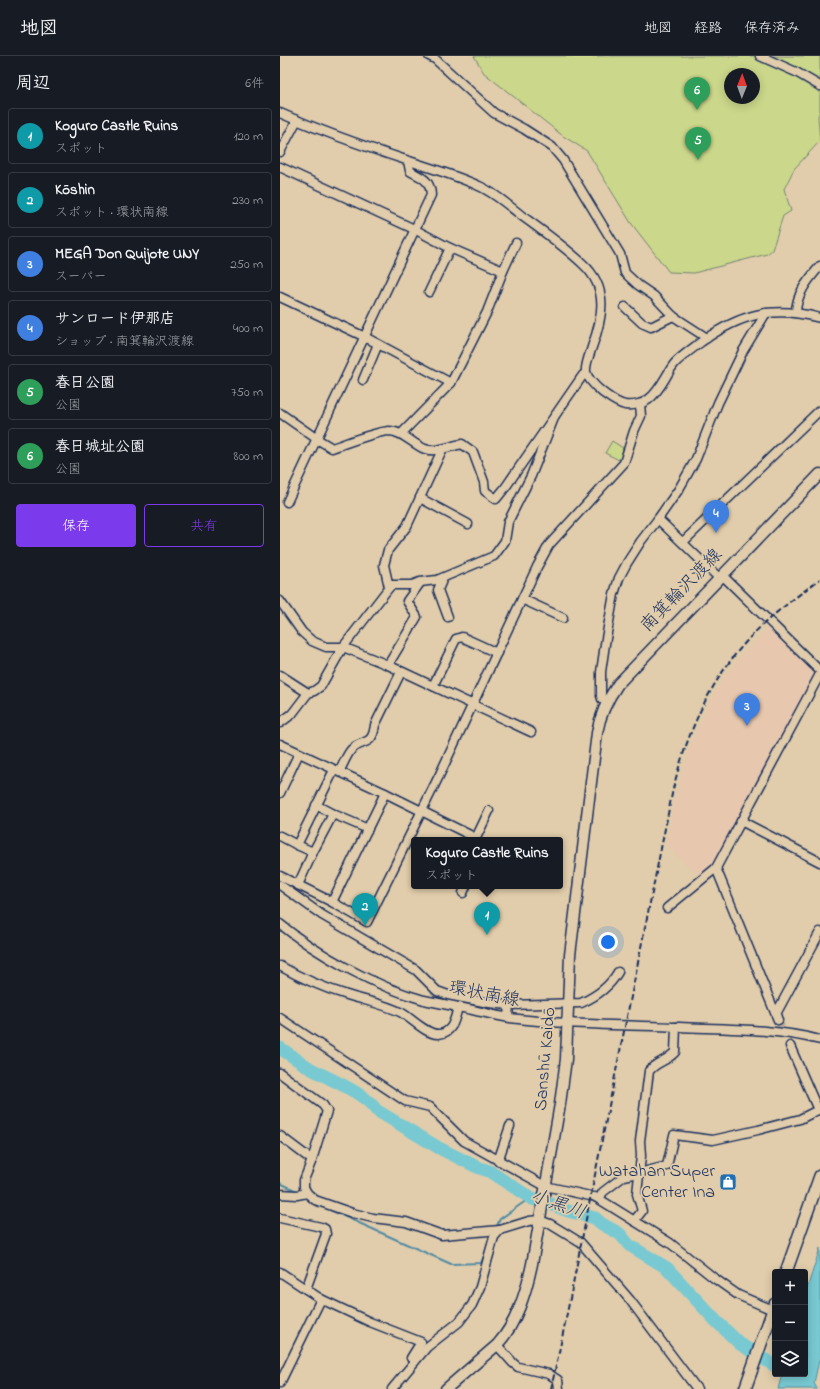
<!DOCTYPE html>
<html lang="ja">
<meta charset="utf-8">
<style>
:root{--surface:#171b24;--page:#20242c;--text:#f1f3f6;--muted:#9ea1a6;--line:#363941;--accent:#7c3aed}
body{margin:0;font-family:"Indie Flower","Klee One",sans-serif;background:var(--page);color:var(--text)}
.controls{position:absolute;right:12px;bottom:12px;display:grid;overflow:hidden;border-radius:4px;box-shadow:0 2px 10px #0003}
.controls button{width:36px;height:36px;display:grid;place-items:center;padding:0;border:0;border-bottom:1px solid var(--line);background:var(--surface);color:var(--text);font:20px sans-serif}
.compass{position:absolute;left:444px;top:12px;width:36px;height:36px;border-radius:50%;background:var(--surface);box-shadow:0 2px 10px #0003;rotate:1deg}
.you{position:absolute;left:328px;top:886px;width:14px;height:14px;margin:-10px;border:3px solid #fff;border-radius:50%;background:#1a73e8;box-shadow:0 0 0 6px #1a73e833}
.badge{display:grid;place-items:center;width:26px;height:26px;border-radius:50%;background:var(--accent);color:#fff;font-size:13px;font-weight:700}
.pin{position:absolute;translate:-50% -33px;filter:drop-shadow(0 1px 2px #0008)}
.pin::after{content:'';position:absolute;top:21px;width:14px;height:12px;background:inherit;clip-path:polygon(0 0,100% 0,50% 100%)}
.popup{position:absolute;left:131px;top:781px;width:152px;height:52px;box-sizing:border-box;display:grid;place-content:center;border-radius:4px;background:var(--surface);filter:drop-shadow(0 1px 3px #0005);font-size:13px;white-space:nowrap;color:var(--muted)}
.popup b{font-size:15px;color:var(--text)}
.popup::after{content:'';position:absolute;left:50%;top:100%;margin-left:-8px;border:8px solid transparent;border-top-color:var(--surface)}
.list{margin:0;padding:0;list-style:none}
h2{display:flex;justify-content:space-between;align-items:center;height:52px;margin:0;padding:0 16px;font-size:17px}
h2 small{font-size:13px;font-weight:400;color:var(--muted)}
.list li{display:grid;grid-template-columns:26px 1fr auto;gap:12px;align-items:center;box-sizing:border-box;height:56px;margin:0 8px 8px;padding:0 8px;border:1px solid var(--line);border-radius:4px}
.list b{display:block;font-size:15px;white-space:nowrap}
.list p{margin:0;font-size:13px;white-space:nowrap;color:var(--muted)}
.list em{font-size:13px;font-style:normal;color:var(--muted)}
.actions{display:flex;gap:8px;padding:12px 16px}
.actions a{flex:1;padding:9px 0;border:1px solid var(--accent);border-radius:4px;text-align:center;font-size:14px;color:var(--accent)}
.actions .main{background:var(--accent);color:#fff}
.icon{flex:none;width:22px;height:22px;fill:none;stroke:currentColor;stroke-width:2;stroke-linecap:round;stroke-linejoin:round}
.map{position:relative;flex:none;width:540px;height:1333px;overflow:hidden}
header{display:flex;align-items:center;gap:24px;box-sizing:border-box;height:56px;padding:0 20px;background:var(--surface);border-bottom:1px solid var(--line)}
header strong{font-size:19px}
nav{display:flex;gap:22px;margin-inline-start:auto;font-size:14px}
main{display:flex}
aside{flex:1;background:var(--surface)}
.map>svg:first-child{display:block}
.built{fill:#e7c7ae}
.green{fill:#cbd78a;stroke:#738374;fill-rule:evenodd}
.water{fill:#78c9d2;stroke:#538ba4}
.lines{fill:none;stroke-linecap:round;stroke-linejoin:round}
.stream{stroke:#538ba4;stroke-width:2}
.river{stroke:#78c9d2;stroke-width:13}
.minor-tunnel{stroke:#b9ad9c;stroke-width:8;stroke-dasharray:8 4;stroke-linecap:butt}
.minor-casing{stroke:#1b2f5e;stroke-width:11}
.major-casing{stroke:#1b2f5e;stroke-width:13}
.highway-casing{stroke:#1b2f5e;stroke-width:14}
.minor{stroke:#e1cdab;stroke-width:8}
.major{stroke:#e1cdab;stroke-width:10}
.highway{stroke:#e1cdab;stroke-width:11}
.rail{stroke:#1b2f5e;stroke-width:2;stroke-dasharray:6 3;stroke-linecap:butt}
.labels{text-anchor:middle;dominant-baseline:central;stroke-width:3.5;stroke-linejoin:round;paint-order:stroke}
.street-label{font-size:18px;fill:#1b2f5e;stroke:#e1cdab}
.poi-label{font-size:18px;fill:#1b2f5e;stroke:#e1cdab;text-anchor:end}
.water-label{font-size:19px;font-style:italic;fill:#243e6a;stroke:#e1cdab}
</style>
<header>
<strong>地図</strong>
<nav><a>地図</a><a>経路</a><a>保存済み</a></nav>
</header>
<main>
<aside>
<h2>周辺<small>6件</small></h2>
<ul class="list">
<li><span class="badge" style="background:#0f9aa8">1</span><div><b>Koguro Castle Ruins</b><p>スポット</p></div><em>120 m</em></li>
<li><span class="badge" style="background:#0f9aa8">2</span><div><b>Kōshin</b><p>スポット · 環状南線</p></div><em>230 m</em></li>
<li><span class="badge" style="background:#3f7fe0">3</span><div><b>MEGA Don Quijote UNY</b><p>スーパー</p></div><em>250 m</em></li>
<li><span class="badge" style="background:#3f7fe0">4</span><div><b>サンロード伊那店</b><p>ショップ · 南箕輪沢渡線</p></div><em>400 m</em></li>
<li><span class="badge" style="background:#2e9e5b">5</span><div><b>春日公園</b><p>公園</p></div><em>750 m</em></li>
<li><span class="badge" style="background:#2e9e5b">6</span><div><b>春日城址公園</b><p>公園</p></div><em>800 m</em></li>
</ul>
<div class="actions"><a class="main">保存</a><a>共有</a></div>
</aside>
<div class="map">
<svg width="540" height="1333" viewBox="0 0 540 1333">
<rect width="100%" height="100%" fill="#e1cdab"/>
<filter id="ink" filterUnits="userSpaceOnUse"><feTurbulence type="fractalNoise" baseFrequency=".025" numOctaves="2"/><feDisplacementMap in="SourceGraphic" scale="8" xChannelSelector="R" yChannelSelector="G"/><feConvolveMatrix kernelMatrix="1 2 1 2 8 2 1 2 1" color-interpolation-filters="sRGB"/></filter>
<g filter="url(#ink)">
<path class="built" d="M488 572 532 614 533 619 433 812 421 821 386 790 393 750 399 728 409 693 428 649 442 624 457 604Z"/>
<g class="green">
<path d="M194 0H540V54L538 61 540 85 514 113 504 133 511 155 503 160 492 194 487 198 414 217 389 216 351 167 307 95 283 80 204 17ZM450 18H474V42H450Z"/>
<path d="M332 385 343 392 341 401 339 404 325 397Z"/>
</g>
<path class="water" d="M540 1192V1300L534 1327 537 1333H498L502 1318H525V1239Z"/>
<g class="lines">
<g class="stream">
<path d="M0 1127 19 1136"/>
<path d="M50 1154 171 1208 201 1207 206 1195"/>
<path d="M216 1172 220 1163 250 1142"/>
</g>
<path class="river" d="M0 992C9 998 19 1005 28 1011 48 1023 84 1036 96 1054L159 1092 197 1111 209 1115 252 1143 268 1147 288 1155 315 1162 322 1168 340 1178 349 1189 387 1212 436 1265 460 1288 495 1310"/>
<path class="minor-tunnel" d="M498 964 510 990"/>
<g class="minor-casing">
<g id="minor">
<path d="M149 0 155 3 214 57 244 73 272 91 283 104 340 198 345 217 358 229 374 240 393 260 427 282"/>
<path d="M480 0 516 16 540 30"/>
<path d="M0 57C41 75 83 90 126 104 150 112 175 119 199 130 215 137 228 149 242 160 263 175 284 190 303 208 329 232 323 261 312 291 310 298 305 308 306 316 308 324 316 331 322 336 329 341 336 347 345 349 353 350 363 348 369 343 381 334 386 318 395 307 403 299 412 293 421 286 460 258 493 249 540 262"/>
<path d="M0 96 17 64"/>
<path d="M0 111 134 173 170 192 223 215"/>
<path d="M149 236 170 192"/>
<path d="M0 241 85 281 171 327"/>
<path d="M345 251 362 267 371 271 393 260"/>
<path d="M516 257C516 238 528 224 540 210"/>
<path d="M83 324 98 288"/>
<path d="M0 357 37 383 52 392C67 387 94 376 109 375 123 375 133 389 145 393 156 397 170 390 182 388L193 396 204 426 205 435 216 443 225 432 303 319 306 317"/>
<path d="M121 378 171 327 207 256 223 215 236 187"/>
<path d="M140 442 188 468"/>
<path d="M7 446 151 139C150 123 142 122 130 115L128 105"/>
<path d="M378 463 439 522"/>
<path d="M403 486 540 354"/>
<path d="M442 519 540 615"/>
<path d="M163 522 158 534 168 561"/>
<path d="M109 531 104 509 108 494 127 470 162 394"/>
<path d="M242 543 283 562"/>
<path d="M0 545 22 576 32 585 46 591H63L108 609 251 676"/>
<path d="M108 609 137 561 127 545 140 527"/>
<path d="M0 619 28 637"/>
<path d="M153 630 176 583 182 581 217 597"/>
<path d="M326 646 322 643 321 640V616L325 588 334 538 339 522 347 507 361 485 378 463 399 433 416 403 438 347 463 295 486 257"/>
<path d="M0 667 12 658 28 637 34 635 41 630 63 591 111 529H132L140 526 157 524 214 500 225 485 228 466 251 420 274 362"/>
<path d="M0 688 105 737 196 782V784"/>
<path d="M59 716C63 709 66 700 71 694 83 682 92 692 95 669L121 616"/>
<path d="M0 737 19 697"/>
<path d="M36 749 53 758"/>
<path d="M461 765 540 806"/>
<path d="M0 780 17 789"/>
<path d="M196 782 209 755"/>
<path d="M33 796 53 758 88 773"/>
<path d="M436 812 498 964"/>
<path d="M0 820 52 846 87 866 160 718 257 511 269 489 344 407 354 375 361 360 360 348"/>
<path d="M0 829 42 859 136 914 157 935 168 939 209 947 229 949"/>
<path d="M18 829 33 796 17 789 54 714"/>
<path d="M183 837 186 830"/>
<path d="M52 846 105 737"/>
<path d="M387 852 436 812 540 618"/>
<path d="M0 868C38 899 96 931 144 944 159 947 174 950 188 953 202 956 216 960 230 962 286 969 342 969 399 971 445 973 494 972 540 984"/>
<path d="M0 910C21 922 44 932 67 939 86 945 105 948 122 957 132 963 147 979 159 978 173 977 175 962 178 951"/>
<path d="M496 958 540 876"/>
<path d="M228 961 229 949 301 947C317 940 330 930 338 916"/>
<path d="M0 962 125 1045 150 1051 184 1085 265 1130 310 1140"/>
<path d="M510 990 538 1054H540"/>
<path d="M0 1017 43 1049 47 1055 32 1104 24 1124V1131L27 1137 35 1144 72 1157 93 1162 126 1166 162 1179 220 1174"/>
<path d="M0 1080 32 1104"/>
<path d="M218 1105 230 1070"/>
<path d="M0 1138 17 1139 27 1137"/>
<path d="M315 1141 319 1143 390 1187 434 1222 458 1239 493 1254"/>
<path d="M319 1143 323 1136 344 1120 359 1117 387 1110 394 1079 433 1084 478 1074 520 1063 538 1054"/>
<path d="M0 1162 41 1171 45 1173 46 1178 26 1233"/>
<path d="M354 1165 362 1155 357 1138 361 1100 360 1085 369 1015C377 1005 386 1006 395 996L396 971"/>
<path d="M0 1216 41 1243 90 1266 141 1286 131 1302 135 1305"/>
<path d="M217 1289 233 1307 238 1311 269 1318 278 1324 279 1333"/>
<path d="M0 1327 41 1243"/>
<path d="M112 1333 147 1291 179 1266 192 1249 200 1231 214 1181 220 1174 249 1165 259 1164 270 1168 301 1187 350 1244 417 1333"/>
</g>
</g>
<g class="major-casing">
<path id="major" d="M166 1333 217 1289C237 1267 246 1236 252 1208L280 1048 286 1003 290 899 317 677C320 658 327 644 338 628L540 418"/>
</g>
<g class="highway-casing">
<g id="highway">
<path d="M506 1216 540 1120"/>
<path d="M465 1333 495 1248"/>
</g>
</g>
<use href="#minor" class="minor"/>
<use href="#major" class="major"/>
<use href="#highway" class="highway"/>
<path class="rail" d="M271 1333 282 1282 393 733C410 666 437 609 489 563 505 549 523 536 540 523"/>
</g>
</g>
<defs>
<g id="shop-square" transform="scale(0.9)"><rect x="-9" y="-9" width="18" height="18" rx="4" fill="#1f6fb2" stroke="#e1cdab"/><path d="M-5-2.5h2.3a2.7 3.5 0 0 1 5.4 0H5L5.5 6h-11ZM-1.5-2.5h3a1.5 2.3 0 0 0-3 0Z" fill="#fff"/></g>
</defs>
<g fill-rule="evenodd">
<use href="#shop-square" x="448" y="1126"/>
</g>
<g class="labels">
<g class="street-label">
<text transform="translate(402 535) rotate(-46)">南箕輪沢渡線</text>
<text transform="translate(204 939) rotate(11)">環状南線</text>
<text transform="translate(266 1003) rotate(-85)">Sanshū Kaidō</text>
</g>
<g class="poi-label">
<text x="435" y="1116">Watahan Super<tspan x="435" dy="21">Center Ina</tspan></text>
</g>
<g class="water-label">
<text transform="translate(278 1149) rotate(19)">小黒川</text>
</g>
</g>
</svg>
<div class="controls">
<button>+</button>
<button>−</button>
<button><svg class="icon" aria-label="layers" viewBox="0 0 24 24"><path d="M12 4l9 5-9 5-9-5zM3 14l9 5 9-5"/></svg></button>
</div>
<svg class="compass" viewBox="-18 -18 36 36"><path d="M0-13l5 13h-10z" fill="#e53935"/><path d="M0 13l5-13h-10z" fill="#9ea1a6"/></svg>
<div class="you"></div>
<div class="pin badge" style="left:207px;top:879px;background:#0f9aa8">1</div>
<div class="popup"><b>Koguro Castle Ruins</b>スポット</div>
<div class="pin badge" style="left:85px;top:870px;background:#0f9aa8">2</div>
<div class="pin badge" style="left:467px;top:670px;background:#3f7fe0">3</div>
<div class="pin badge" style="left:436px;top:477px;background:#3f7fe0">4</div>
<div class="pin badge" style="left:418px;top:104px;background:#2e9e5b">5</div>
<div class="pin badge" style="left:417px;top:54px;background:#2e9e5b">6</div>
</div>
</main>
